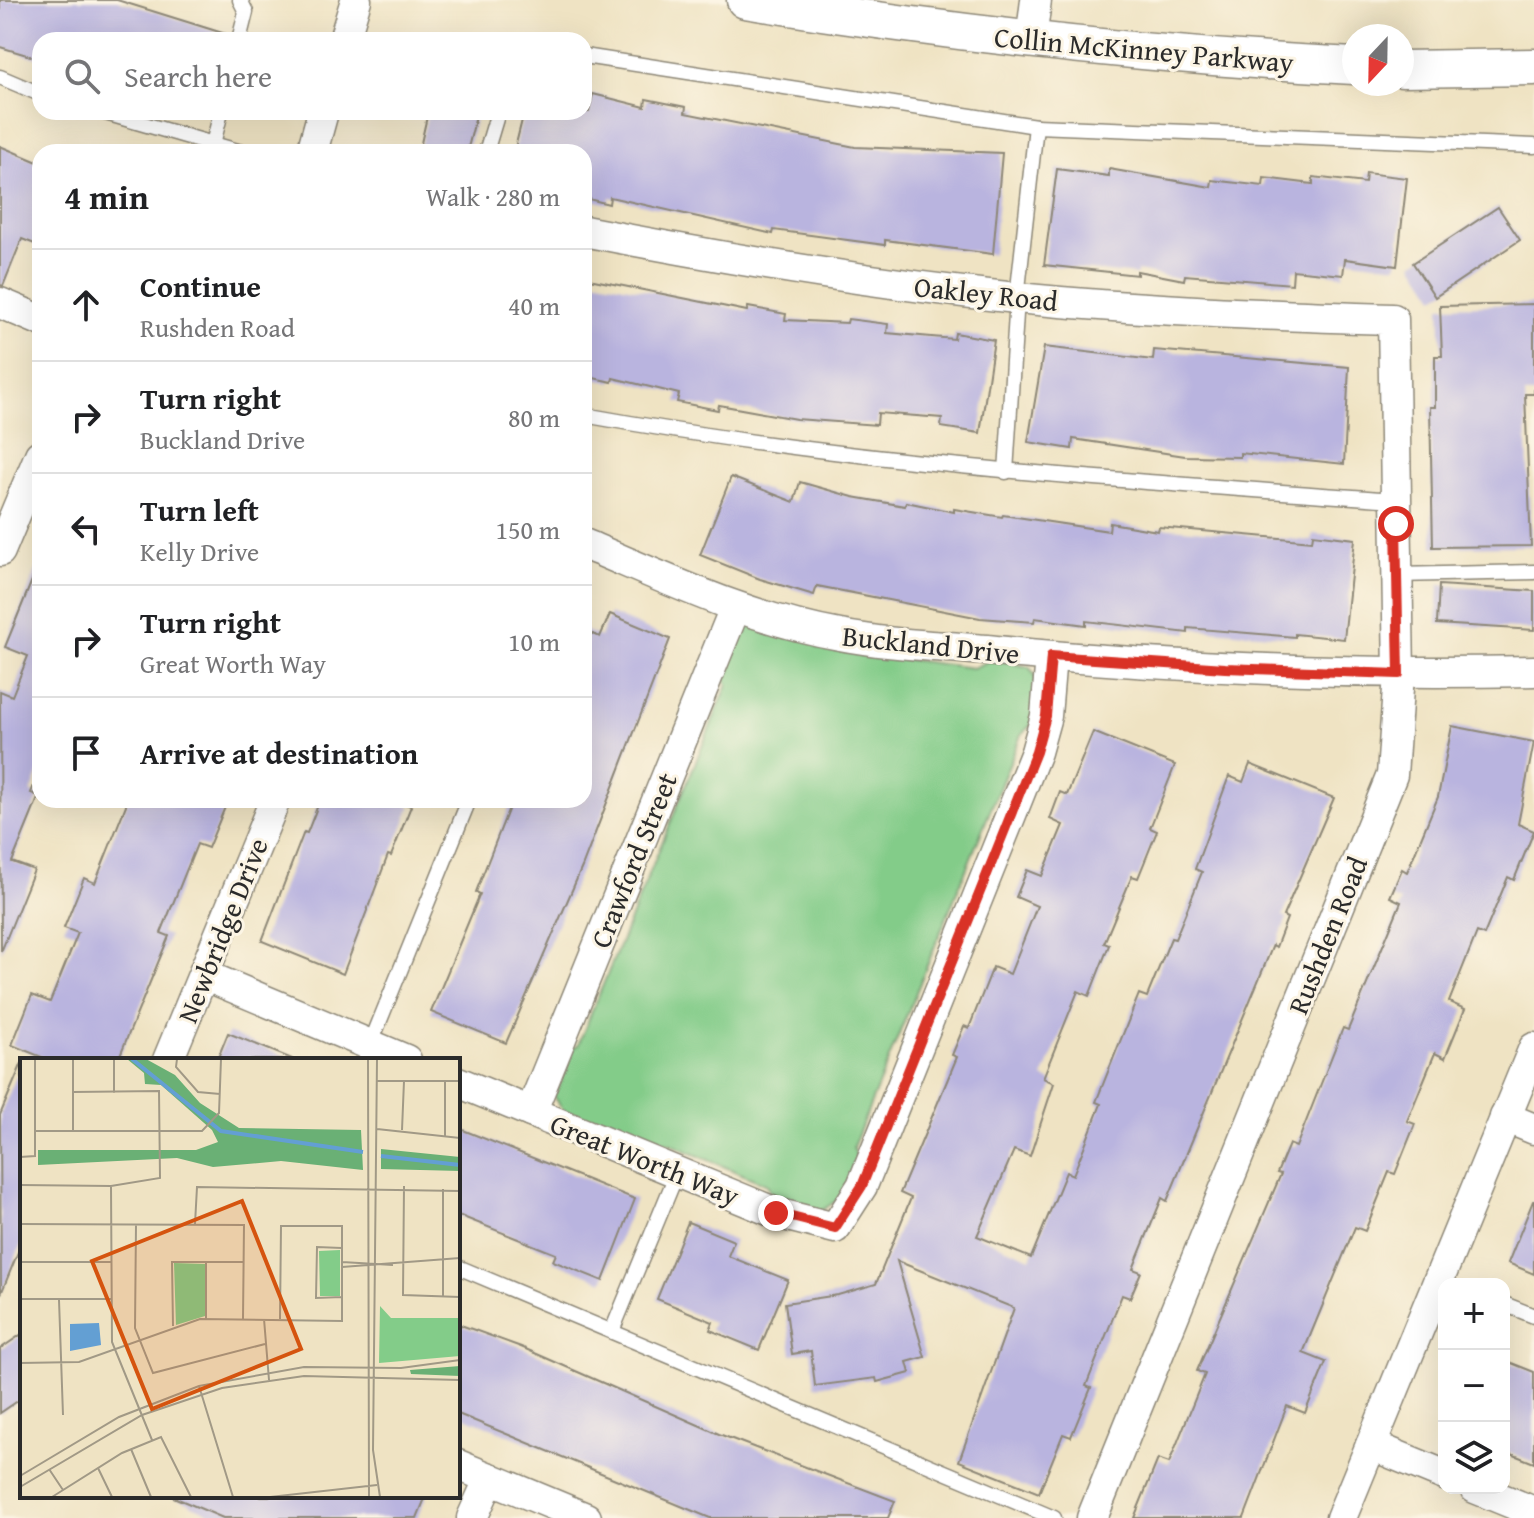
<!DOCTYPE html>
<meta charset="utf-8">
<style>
:root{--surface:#fff;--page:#f6f6f6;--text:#202124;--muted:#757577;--line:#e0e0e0}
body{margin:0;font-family:"Gentium Book Plus",serif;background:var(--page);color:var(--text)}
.controls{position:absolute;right:24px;bottom:24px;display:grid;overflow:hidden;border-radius:16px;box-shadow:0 8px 32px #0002}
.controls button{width:72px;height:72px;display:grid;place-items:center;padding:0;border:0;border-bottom:2px solid var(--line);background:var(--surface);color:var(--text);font:40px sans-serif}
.compass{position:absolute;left:1342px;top:24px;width:72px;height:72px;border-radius:50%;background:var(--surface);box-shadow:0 8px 32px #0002;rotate:202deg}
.stop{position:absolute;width:24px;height:24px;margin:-18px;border:6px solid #d93025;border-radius:50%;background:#fff}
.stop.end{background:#d93025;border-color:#fff;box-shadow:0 2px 8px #0008}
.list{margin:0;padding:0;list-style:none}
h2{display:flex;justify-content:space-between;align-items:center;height:104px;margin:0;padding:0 32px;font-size:34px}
h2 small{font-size:26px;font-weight:400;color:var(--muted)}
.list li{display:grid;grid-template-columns:52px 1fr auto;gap:24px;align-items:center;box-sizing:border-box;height:112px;padding:0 32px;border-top:2px solid var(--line)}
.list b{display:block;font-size:30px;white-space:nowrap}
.list p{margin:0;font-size:26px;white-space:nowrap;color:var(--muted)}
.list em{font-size:26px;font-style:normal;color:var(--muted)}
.icon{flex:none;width:44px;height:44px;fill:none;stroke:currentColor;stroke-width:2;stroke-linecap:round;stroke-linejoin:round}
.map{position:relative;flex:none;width:1534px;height:1518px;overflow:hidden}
.search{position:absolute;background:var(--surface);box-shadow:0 8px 32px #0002;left:32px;top:32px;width:560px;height:88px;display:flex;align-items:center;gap:20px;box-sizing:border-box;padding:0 28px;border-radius:24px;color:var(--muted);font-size:30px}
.panel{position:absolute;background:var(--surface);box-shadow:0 8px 32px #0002;left:32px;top:144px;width:560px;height:664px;border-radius:24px}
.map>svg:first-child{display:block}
.green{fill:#83cc89;stroke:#577c5a;stroke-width:2}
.building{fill:#b9b4df}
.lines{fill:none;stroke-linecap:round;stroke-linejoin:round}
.service-casing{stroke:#8d8777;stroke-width:17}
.minor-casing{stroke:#8d8777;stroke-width:33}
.tertiary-casing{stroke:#8d8777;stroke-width:39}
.service{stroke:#fff;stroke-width:14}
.minor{stroke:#fff;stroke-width:30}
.tertiary{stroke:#fff;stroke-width:36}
.route{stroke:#d93025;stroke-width:10}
.labels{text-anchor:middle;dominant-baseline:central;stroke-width:6;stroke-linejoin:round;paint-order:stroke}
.street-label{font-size:28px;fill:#2b2b2b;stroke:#fcf5e5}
.inset-river{fill:none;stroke:#639fd3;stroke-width:4}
.inset-road{fill:none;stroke:#a19986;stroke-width:2}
.view{fill:#d5540f;fill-opacity:0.15;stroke:#d5540f;stroke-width:4}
.inset-edge{fill:none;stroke:#2b2b2b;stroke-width:4}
</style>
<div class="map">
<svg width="1534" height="1518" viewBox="0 0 1534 1518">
<rect width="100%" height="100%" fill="#fcf5e5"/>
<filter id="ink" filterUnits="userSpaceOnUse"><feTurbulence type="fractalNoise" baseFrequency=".0125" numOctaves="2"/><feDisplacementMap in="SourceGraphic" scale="16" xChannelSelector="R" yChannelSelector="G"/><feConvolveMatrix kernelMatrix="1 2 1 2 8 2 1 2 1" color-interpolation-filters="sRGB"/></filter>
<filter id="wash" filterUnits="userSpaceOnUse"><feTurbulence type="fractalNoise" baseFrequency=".006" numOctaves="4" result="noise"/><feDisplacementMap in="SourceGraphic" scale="32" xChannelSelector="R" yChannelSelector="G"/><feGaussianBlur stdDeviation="1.8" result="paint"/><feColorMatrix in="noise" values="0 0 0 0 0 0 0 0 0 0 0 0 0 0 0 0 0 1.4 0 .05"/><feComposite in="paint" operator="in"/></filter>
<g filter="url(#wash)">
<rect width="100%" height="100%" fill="#efe3c3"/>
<path class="green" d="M752 623 810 637 818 648 973 668 993 659 1029 667 1036 677 1033 723 1021 735 853 1147 858 1161 842 1197 821 1211 771 1197 768 1185 623 1124 611 1130 563 1110 550 1090 562 1056 578 1045 728 684 720 671 737 632Z"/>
<g id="blocks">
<g class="building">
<path d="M0 0H117L229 35 228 40H40V59L0 47Z"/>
<path d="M593 94 645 107 646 99 686 107 685 113 855 147 1002 153 993 254 885 240V245L774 230 773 234 610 197 609 204 584 198V152H514L524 112H589Z"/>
<path d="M428 112H477L467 152H419Z"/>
<path d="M0 146 40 163V246L22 239 3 286 0 285Z"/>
<path d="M1057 169 1109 176V169L1211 187 1212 180 1263 186 1264 178 1313 184V177L1365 183 1366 173 1407 178 1397 266 1345 259 1343 275 1293 270 1292 284 1185 275 1184 280 1137 271V275L1044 265Z"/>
<path d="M1498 207 1520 240 1435 297 1413 263Z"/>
<path d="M584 278 747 311 748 307 786 314 785 320 847 323 848 319 888 324 887 333 954 339 955 333 994 340 980 433 941 427 942 418 878 413 877 425 796 419 719 405 718 410 677 402 679 394 613 378 612 382 584 376Z"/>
<path d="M1534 304V394H1525L1531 546 1433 547 1430 407H1435V356H1442L1440 306Z"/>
<path d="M1044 347 1153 360 1154 350 1349 367 1344 464 1240 453V457L1185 456 1073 439 1072 449 1028 442Z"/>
<path d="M731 477 794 502 800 482 853 497 905 506 906 502 954 512V509L1002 517 1003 515 1109 531 1110 523 1158 531 1159 527 1312 541 1313 534 1355 539 1344 639 1295 634V637L1188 628V633L1086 621V625L1035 618 1034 622 980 618 817 586 814 595 760 579 700 555Z"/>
<path d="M39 563 40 770 31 793 39 796 12 862 34 870 1 952 0 691 12 696 28 656 5 647Z"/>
<path d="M1439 585 1534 591V630L1437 624Z"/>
<path d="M610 614 670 639 582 867 506 1043 431 1012 480 894 476 892 512 800H584V630L600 637Z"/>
<path d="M1452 726 1534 742 1518 824 1534 831 1514 880 1508 877 1484 935 1477 932 1449 1002 1465 1009 1445 1058 1435 1053 1407 1121 1415 1124 1395 1174 1389 1172 1365 1231 1355 1227 1303 1353 1326 1362 1305 1413 1287 1406 1244 1518H1134L1158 1459 1169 1463 1205 1374 1197 1371 1281 1174 1277 1173 1289 1144 1296 1147 1343 1028 1348 1030 1401 902 1390 897 1402 869 1407 872 1438 797Z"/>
<path d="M1093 732 1175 765 1150 828 1157 831 1138 878 1132 876 1104 943 1109 945 1089 996 1078 991 1043 1078 1054 1083 1030 1156 1014 1150 977 1236 1031 1258 1066 1172 1073 1175 1101 1104 1096 1102 1139 994 1147 997 1171 938 1175 939 1202 872 1195 869 1229 776 1243 782 1250 764 1334 798 1283 916 1287 918 1276 947 1273 945 1167 1201 1162 1198 1133 1269 1141 1272 1130 1298 1122 1295 1086 1386 1091 1388 1071 1437 1063 1434 1039 1493 959 1461 1014 1308 897 1261 925 1357 907 1362 910 1373 877 1382 876 1378 815 1386 811 1351 792 1354 785 1303 838 1295 876 1284 911 1198 900 1193 957 1057 952 1055 964 1026 969 1028 993 967 1010 974 1037 906 1016 897 1027 870 1042 876 1063 825 1050 819 1060 792 1067 795Z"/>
<path d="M128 800H228L208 848 197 844 161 933 169 936 118 1060H49L12 1045 32 995 50 1002 78 933 64 928 84 878 95 883Z"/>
<path d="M320 800H395L411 806 391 856 388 855 343 974 262 941 304 832 307 833Z"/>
<path d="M228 1033 292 1059V1060H217Z"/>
<path d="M22 1063V1242L1 1294 0 1115Z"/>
<path d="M458 1128 635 1199 603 1281 553 1261 556 1254 458 1215Z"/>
<path d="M1533 1201H1534V1274L1508 1263Z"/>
<path d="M688 1222 734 1241 728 1256 788 1280 759 1350 710 1330 713 1322 657 1299Z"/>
<path d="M458 1324 521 1347 719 1434 895 1501 888 1518H710L458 1414Z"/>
<path d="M22 1334V1398L0 1413V1349Z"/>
<path d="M1504 1360 1534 1372V1463L1504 1451Z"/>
<path d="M171 1496H426L417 1518H223Z"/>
</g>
</g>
</g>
<g filter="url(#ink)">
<use href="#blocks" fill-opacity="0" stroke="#8d8777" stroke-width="2"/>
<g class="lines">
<g class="service-casing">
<g id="service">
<path d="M239 40 246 12 240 0"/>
<path d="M584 56 1036 126 1017 298 1006 472"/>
<path d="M0 77 40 94"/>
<path d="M102 112 241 152"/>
<path d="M1036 126 1534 146"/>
<path d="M213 144 221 112"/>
<path d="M486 152 498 112"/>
<path d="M584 415C853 464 1124 481 1396 500"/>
<path d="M1397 575 1534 572"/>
<path d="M370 1045 469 800"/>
<path d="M458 1267 1054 1518"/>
<path d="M1504 1304 1534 1316"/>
<path d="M612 1331 677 1173"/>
</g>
</g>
<g class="minor-casing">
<g id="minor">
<path d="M344 40 356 0"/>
<path d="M1031 41 1036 0"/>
<path d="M312 152 323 112"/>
<path d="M584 231C727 259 871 283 1017 298 1142 310 1267 315 1393 319L1399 674 1392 775 1092 1518"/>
<path d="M0 303 40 320"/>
<path d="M584 544C667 579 750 619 840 635 891 645 945 646 996 651 1175 668 1354 675 1534 671"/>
<path d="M0 551 40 455"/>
<path d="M204 975 406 1060"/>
<path d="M168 1060 275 800"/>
<path d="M458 1082 776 1213 835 1228 862 1186 1036 752 1046 716 1051 656"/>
<path d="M531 1112 735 608"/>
<path d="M1505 1117 1534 1129"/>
<path d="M1371 1445 1444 1475"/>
<path d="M458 1465 586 1518"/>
<path d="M1475 1488 1534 1512"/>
<path d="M472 1518 490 1478"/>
<path d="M1341 1518 1534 1048"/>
</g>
</g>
<g class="tertiary-casing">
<g id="tertiary">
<path d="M745 0C947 33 1149 56 1354 66"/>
<path d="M1402 69 1534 67"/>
</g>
</g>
<use href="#service" class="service"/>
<use href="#minor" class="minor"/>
<use href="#tertiary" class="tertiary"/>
</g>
</g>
<g class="lines" filter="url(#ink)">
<path class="route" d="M776 1213 835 1228 862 1186 1036 752 1046 716 1051 656 1225 668 1399 674 1396 524"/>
</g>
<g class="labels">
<g class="street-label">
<text transform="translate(1144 49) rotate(5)">Collin McKinney Parkway</text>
<text transform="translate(986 293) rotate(6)">Oakley Road</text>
<text transform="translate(931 644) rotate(6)">Buckland Drive</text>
<text transform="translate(633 860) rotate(-68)">Crawford Street</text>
<text transform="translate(222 930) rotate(-68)">Newbridge Drive</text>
<text transform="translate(1327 935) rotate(-68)">Rushden Road</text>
<text transform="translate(645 1159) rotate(22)">Great Worth Way</text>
</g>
</g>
<g transform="translate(20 1058)">
<rect width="440" height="440" fill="#efe3c3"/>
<path d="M320 192V238H300L299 193ZM154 205 185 206V258L156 267ZM360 248 371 260H440V298L359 305Z" fill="#83cc89"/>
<path d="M107 1H126L155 17 180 45 219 70 341 72 343 112 261 103 193 109 157 100 18 107V92H176L198 84 192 72 141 27 125 26 124 15ZM361 91 440 99V113L361 111ZM440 308V318L391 316 390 312Z" fill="#6ab075"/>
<path d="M79 265 81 287 50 293V266Z" fill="#639fd3"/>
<path class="inset-river" d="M112 1 201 73 343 94M361 98 440 107"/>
<path class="inset-road" d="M53 1V73M94 1V35M157 1 156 9 178 34 200 36M348 1 349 439M357 1 353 392 360 439M357 23H440M425 23V79M357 71 440 80M382 72 384 23M15 73H182L199 55 201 1M0 99 15 98V1M0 127 91 128 140 120 139 33 53 34M91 128 92 284 132 382M384 128 383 237 440 239M0 166 224 167 223 261M116 166 115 270 133 315 245 286M175 166 177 129 440 133M0 204H91M322 204 373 207M322 209 440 200M423 238V131M322 239 296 240 297 189 322 190M0 241H91M39 242 43 357M186 261V203M244 261 249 322M153 268 152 204H223M0 305 59 304 180 261 322 263V168H261L260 261M179 328 213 439M111 391 131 439M78 410 92 439M29 411 43 432M0 418 99 359 179 328 284 309 381 310 440 302M0 429 122 357 202 330 284 318 440 322M32 439 102 395 141 379 171 439M250 439 357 427"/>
<path class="view" d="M222 143 281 291 132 351 72 203Z"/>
<rect width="440" height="440" class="inset-edge"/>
</g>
</svg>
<div class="controls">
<button>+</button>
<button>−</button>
<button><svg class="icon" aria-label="layers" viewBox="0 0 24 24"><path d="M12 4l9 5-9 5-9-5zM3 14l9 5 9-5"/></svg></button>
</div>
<svg class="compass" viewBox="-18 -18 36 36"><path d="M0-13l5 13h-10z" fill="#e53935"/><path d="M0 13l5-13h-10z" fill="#757577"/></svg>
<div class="stop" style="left:1396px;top:524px"></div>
<div class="stop end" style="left:776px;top:1213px"></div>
<div class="search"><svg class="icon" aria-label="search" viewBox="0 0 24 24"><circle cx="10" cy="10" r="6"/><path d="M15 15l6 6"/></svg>Search here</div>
<section class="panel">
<h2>4 min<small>Walk · 280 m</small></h2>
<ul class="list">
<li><svg class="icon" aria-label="ahead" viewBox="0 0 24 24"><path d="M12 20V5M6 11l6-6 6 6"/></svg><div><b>Continue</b><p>Rushden Road</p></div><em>40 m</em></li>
<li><svg class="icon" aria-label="right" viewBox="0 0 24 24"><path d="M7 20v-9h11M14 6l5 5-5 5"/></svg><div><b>Turn right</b><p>Buckland Drive</p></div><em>80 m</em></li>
<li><svg class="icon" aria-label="left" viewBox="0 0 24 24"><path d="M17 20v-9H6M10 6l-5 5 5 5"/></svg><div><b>Turn left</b><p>Kelly Drive</p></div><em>150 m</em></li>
<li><svg class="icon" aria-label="right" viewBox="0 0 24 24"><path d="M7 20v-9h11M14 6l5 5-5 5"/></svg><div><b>Turn right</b><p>Great Worth Way</p></div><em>10 m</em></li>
<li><svg class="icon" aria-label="arrive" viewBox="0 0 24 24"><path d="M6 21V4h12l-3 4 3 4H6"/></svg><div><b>Arrive at destination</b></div></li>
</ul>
</section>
</div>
